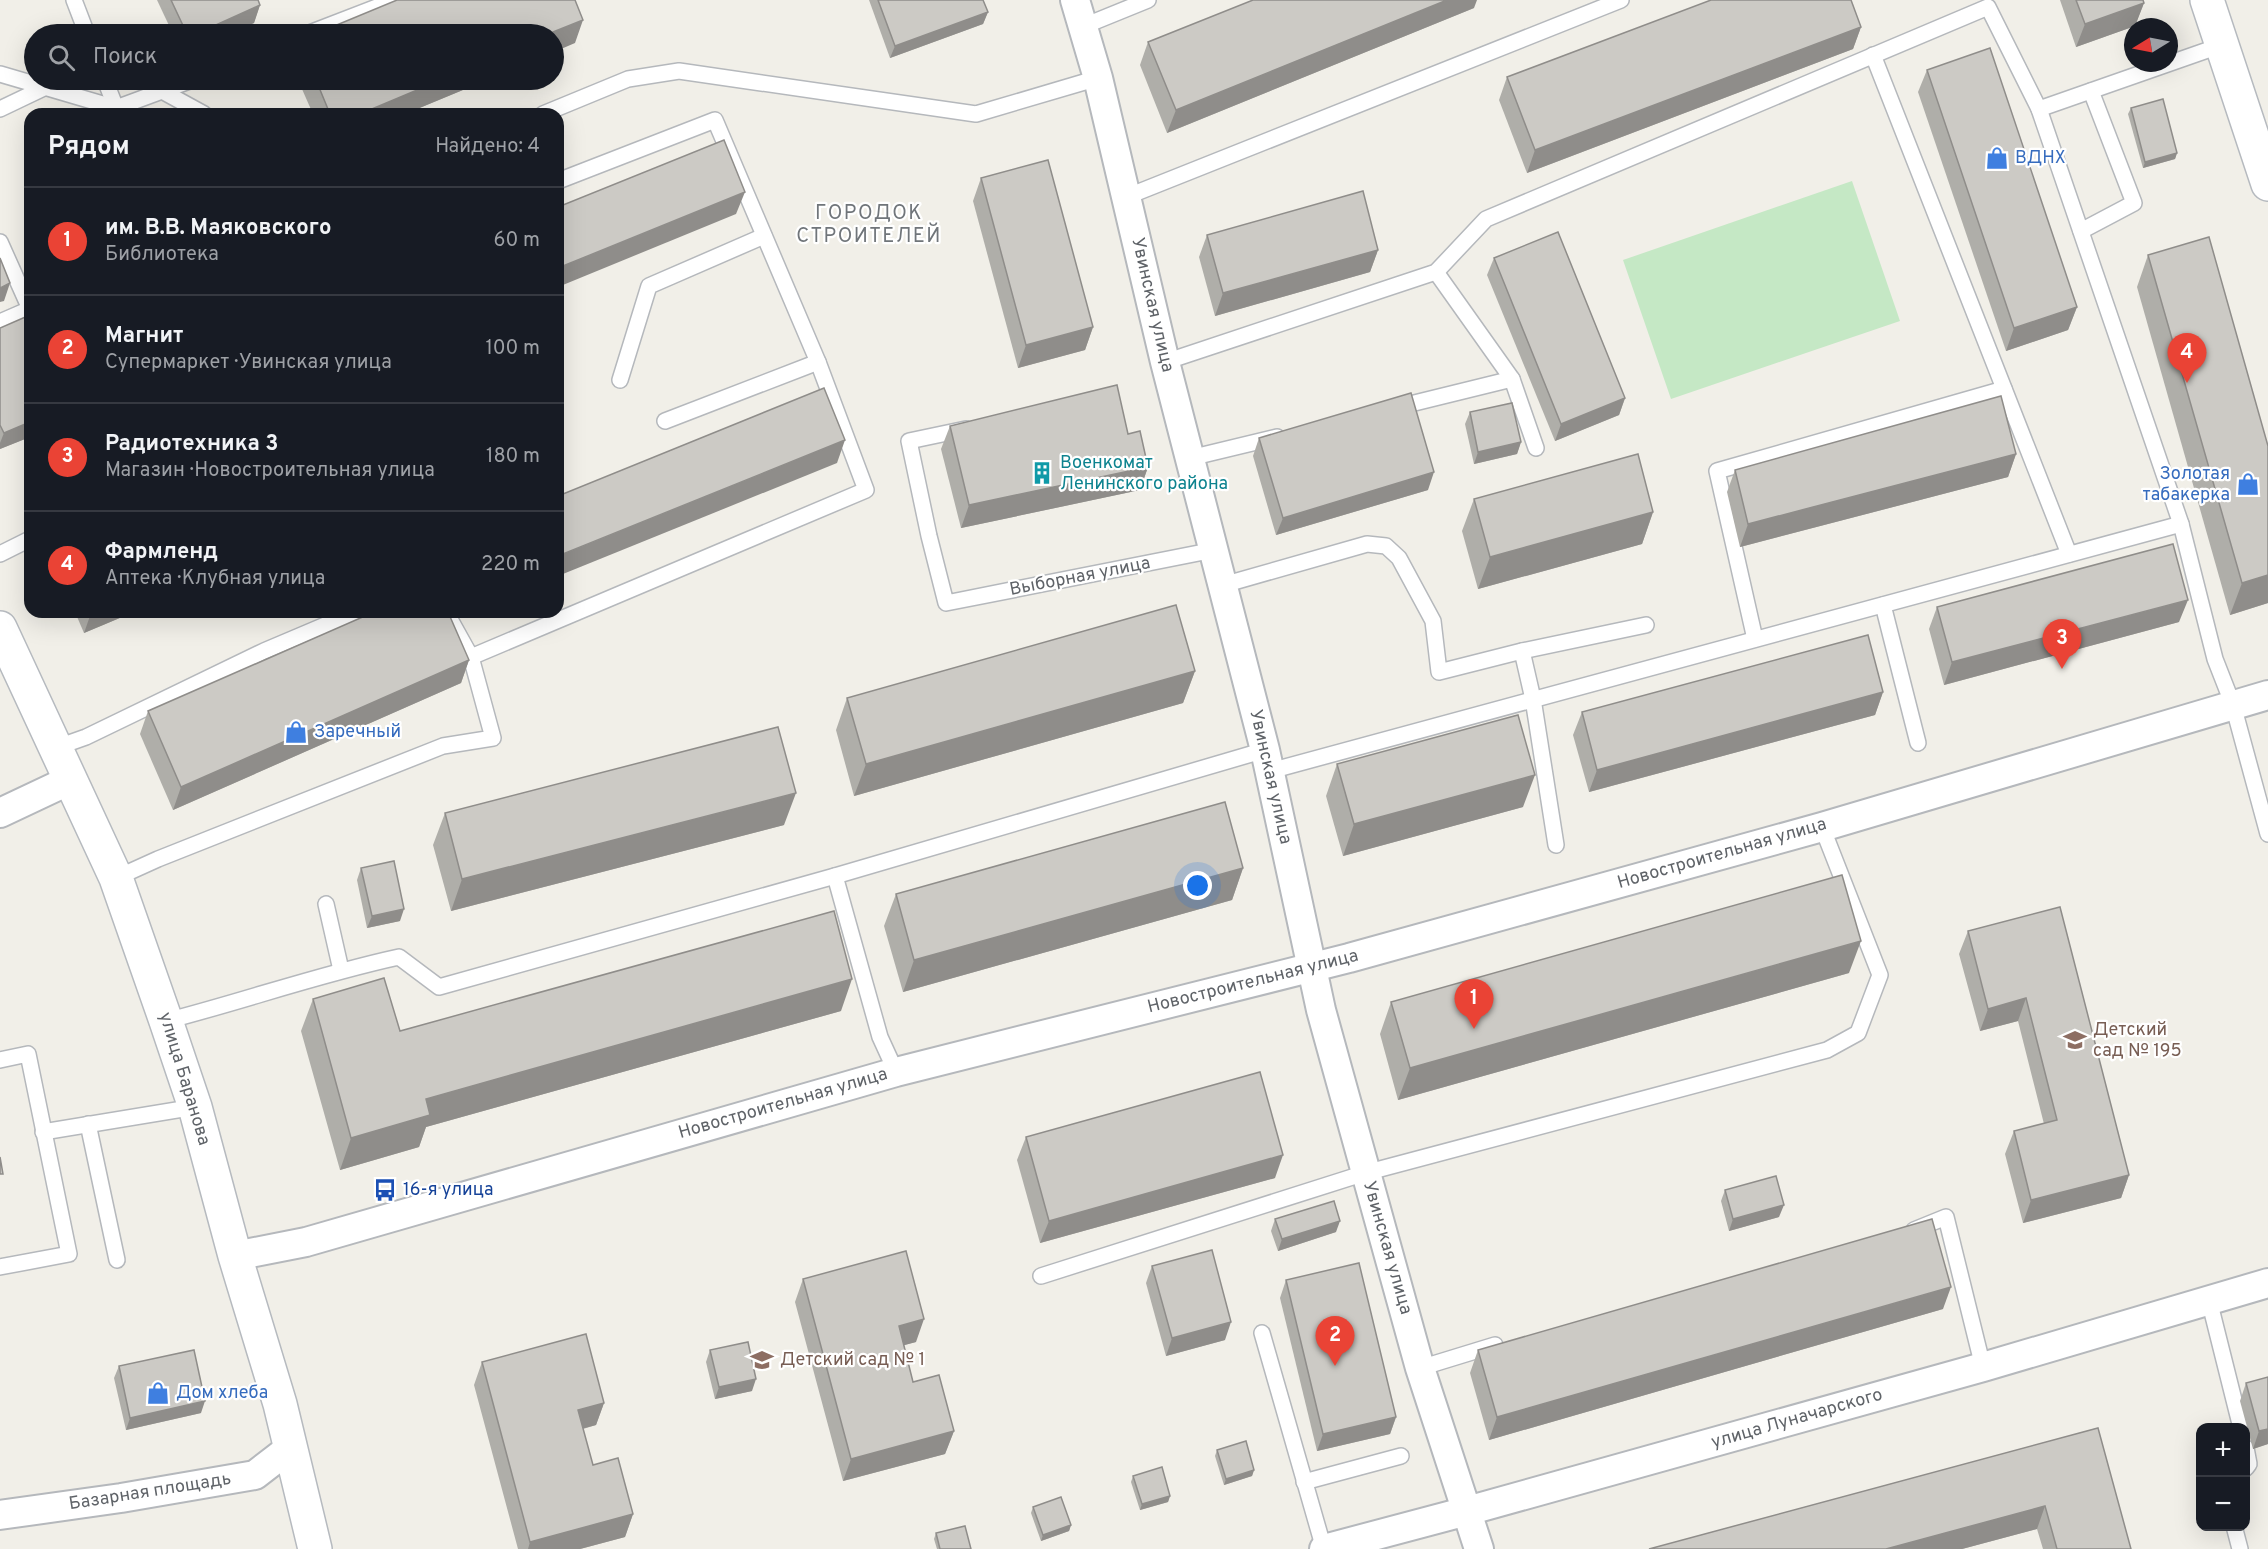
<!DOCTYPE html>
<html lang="ru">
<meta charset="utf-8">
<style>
:root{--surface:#171b24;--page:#20242c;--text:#f1f3f6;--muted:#9ea1a6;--line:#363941;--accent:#ea4335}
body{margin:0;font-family:Overpass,sans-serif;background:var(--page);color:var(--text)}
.controls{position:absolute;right:18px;bottom:18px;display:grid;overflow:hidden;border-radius:12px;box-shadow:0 6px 24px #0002}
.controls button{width:54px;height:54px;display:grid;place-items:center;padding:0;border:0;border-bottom:2px solid var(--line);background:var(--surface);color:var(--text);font:30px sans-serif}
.compass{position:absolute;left:2124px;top:18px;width:54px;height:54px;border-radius:50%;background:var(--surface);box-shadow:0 6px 24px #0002;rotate:260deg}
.you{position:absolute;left:1198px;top:886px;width:21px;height:21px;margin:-15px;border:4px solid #fff;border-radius:50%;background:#1a73e8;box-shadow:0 0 0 9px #1a73e833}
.badge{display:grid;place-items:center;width:39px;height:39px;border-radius:50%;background:var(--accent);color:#fff;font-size:20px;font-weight:700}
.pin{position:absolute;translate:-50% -50px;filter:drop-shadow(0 2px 3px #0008)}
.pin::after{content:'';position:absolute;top:32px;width:21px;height:18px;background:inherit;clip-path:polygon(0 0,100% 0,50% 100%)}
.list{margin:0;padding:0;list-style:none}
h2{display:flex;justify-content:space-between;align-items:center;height:78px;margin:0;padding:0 24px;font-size:26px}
h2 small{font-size:20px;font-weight:400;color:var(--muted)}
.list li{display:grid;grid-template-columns:39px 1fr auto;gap:18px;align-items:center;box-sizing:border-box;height:108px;padding:0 24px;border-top:2px solid var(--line)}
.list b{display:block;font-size:22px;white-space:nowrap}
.list p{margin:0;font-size:20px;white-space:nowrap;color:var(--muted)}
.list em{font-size:20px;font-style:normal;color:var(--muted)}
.icon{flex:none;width:33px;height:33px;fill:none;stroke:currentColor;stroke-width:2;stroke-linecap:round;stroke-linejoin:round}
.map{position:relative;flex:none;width:2268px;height:1549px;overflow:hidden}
.search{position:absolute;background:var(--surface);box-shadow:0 6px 24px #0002;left:24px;top:24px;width:540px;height:66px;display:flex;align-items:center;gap:15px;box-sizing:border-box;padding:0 21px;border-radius:33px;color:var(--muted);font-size:22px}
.panel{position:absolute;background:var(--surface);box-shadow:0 6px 24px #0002;left:24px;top:108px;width:540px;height:510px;border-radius:18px}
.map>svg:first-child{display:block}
.green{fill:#c5e8c5}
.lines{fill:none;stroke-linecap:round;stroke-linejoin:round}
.lane-casing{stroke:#b5b8bc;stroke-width:18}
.street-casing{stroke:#b5b8bc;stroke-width:32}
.secondary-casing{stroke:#b6babf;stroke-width:36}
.lane{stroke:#fff;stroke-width:15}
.street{stroke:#fff;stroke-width:28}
.secondary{stroke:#fff;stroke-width:33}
.wall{fill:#afaea9}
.shaded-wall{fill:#8f8d8a}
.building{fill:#cccac5;stroke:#8f8d8a;stroke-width:1.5}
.labels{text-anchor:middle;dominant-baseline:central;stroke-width:4.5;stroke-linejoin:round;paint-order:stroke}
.shop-label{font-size:18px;fill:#366cbe;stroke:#fff;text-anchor:start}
.street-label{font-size:18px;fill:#5f6368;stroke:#fff}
.culture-label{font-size:18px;fill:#0d838f;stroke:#fff;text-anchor:start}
.education-label{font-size:18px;fill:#785e54;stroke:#fff;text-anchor:start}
.transit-label{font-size:18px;fill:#164399;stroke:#fff;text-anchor:start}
.neighbourhood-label{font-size:20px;letter-spacing:1.5px;fill:#70757a;stroke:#fff}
</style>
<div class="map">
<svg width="2268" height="1549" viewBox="0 0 2268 1549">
<rect width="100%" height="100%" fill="#f1efe8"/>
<path class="green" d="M1852 181 1900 321 1671 399 1623 260Z"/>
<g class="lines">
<g class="lane-casing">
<g id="lane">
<path d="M74 0 87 34"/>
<path d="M1084 26 1148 0"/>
<path d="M307 34 395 0"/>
<path d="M1873 55 2069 554"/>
<path d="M0 74 116 108 162 91 204 114"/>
<path d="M105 80 116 108"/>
<path d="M162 91 192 80"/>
<path d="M0 109 46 87"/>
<path d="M2039 109 2222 45"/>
<path d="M543 114 628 79 679 71 976 114 1098 78"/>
<path d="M1126 197 1621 0"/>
<path d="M2081 231 2134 203 2091 91"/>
<path d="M0 242 30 309"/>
<path d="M0 322 30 309"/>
<path d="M1165 362 1436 272 1486 219 1988 7 2039 109 2181 524 2215 659 2233 705 2268 834"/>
<path d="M1512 379 1536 448"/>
<path d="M620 380 649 286 764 236"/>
<path d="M1394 408 1512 379 1436 272"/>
<path d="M665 421 818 362"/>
<path d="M966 429 909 441 929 536 946 603 1214 550"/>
<path d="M1190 458 1277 437"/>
<path d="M0 554 30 539"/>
<path d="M1223 585 1367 544 1386 546 1399 558 1433 621 1439 672 1522 651 1533 699 1556 845"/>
<path d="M1883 605 1918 743"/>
<path d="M1755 639 1717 471 2004 389"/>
<path d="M1522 651 1646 625"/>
<path d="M471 657 866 490 818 362 715 120 558 181"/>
<path d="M55 748 86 737 264 651 356 612"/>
<path d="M1270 771 2181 524"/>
<path d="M835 876 880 1037 896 1072"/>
<path d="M116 878 158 859 443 746 493 738 471 657 446 612"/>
<path d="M326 904 341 970"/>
<path d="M166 1021C244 1001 320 974 399 957L439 987 835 876 1265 750"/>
<path d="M0 1060 28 1054 69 1254 0 1267"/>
<path d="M88 1124 117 1260"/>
<path d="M43 1132 195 1107"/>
<path d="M1914 1230 1946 1217 1983 1367"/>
<path d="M1041 1276 1365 1173 1827 1050 1858 1033 1880 975 1822 827"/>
<path d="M2209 1300 2241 1428"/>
<path d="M1262 1333 1324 1549"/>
<path d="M1420 1368 1495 1345"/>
<path d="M2246 1448 2249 1464 2246 1468"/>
<path d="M1304 1482 1401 1456"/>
<path d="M2234 1526 2240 1549"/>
</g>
</g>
<g class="street-casing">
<g id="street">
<path d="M1075 0 1098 78 1165 362 1265 750 1321 1010 1420 1368 1479 1549"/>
<path d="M0 813 70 780"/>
<path d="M235 1256 306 1242 896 1072 1349 958 1822 827 2268 695"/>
<path d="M0 1515 121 1498 255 1475 290 1448"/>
<path d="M1324 1549 1467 1511 1983 1367 2268 1283"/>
</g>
</g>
<g class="secondary-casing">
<g id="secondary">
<path d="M2207 0 2268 184"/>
<path d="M0 628 116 878 166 1021 195 1107 235 1256 280 1404 315 1549"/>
</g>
</g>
<use href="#lane" class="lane"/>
<use href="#street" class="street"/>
<use href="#secondary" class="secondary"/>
</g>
<g class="wall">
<path d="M157 0H258L260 5 254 23 228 34H173Z"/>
<path d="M869 0H983L988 12 983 24 890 58Z"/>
<path d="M2060 0H2143L2144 3 2135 26 2076 47Z"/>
<path d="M1474 8 1167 133 1140 65 1148 42Z"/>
<path d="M1861 27 1853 49 1527 173 1499 100 1507 77Z"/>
<path d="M1927 70 2077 307 2068 330 2006 351 1918 92Z"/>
<path d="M298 80H487L405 114H313Z"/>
<path d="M2131 108 2177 153 2175 159 2143 168 2128 114Z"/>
<path d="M981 178 1093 327 1085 350 1018 368 973 201Z"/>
<path d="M1207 235 1378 250 1370 272 1215 316 1199 257Z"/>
<path d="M2148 255 2268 446V603L2230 615 2137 287Z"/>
<path d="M1494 258 1625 398 1619 415 1555 441 1487 275Z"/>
<path d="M0 328 30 437 0 449Z"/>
<path d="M1470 412 1521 442 1517 454 1474 464 1465 424Z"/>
<path d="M950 426 1128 434 1148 467 1140 490 961 528 941 449Z"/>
<path d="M1259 438 1428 490 1276 535 1253 456Z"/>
<path d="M2016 454 2008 477 1740 547 1727 492 1735 470Z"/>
<path d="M1474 499 1653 512 1642 544 1478 589 1462 531Z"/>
<path d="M1937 607 2179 622 1944 685 1929 629Z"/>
<path d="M75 612H134L84 633Z"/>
<path d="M469 660 461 683 173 810 140 734 148 711Z"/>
<path d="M1195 671 1183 703 854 796 836 730 847 698Z"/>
<path d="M1883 692 1875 715 1589 792 1573 735 1582 712Z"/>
<path d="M1337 764 1523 807 1343 856 1326 796Z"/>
<path d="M445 813 784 825 451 911 433 845Z"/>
<path d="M361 868 400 921 367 928 357 880Z"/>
<path d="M1243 868 1232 900 903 992 884 926 896 894Z"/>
<path d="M2060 907 2129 1175 2121 1198 2023 1223 2005 1154 2014 1131 2044 1124 2018 1021 1980 1031 1959 954 1968 931Z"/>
<path d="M1849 973 1398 1100 1380 1034 1391 1002Z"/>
<path d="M313 999 400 1031 841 1011 426 1127 419 1147 340 1170 301 1031Z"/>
<path d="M1026 1137 1275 1178 1040 1243 1017 1160Z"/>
<path d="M1725 1190 1779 1217 1729 1231 1721 1201Z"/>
<path d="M1275 1219 1336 1232 1278 1251 1271 1231Z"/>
<path d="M1152 1266 1225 1340 1166 1356 1146 1283Z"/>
<path d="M803 1279 916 1342 904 1345 913 1382 954 1431 945 1454 843 1481 795 1302Z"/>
<path d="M1286 1280 1396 1417 1390 1434 1317 1451 1280 1298Z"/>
<path d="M1943 1309 1489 1440 1470 1373 1478 1350Z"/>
<path d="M710 1350 752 1391 715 1399 706 1362Z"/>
<path d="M482 1362 604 1403 596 1425 583 1429 593 1465 633 1514 625 1537 580 1549H518L474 1385Z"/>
<path d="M119 1366 201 1413 126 1430 114 1378Z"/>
<path d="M2246 1383 2268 1444 2253 1449 2240 1401Z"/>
<path d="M2098 1428 2131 1549H2043L2037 1529 1962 1549H1649Z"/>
<path d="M1217 1450 1254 1470 1252 1476 1224 1485 1215 1456Z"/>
<path d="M1133 1476 1170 1496 1168 1502 1140 1510 1131 1482Z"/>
<path d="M1033 1507 1071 1525 1069 1531 1041 1541 1031 1513Z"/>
<path d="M936 1533 971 1549H937L934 1539Z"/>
</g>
<g class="shaded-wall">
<path d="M1447 0H1477L1474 8 1167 133 1176 110Z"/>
<path d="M2144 3 2135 26 2076 47 2085 24Z"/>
<path d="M260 5 254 23 228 34H196Z"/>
<path d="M988 12 983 24 890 58 895 46Z"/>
<path d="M583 20 575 43 554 52V34H548Z"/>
<path d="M1861 27 1853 49 1527 173 1535 150Z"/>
<path d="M441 80H487L405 114H360Z"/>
<path d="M2177 153 2175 159 2143 168 2145 162Z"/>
<path d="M745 192 736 214 558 287V268Z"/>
<path d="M1378 250 1370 272 1215 316 1223 293Z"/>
<path d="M10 283 4 301 0 302V288Z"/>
<path d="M2077 307 2068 330 2006 351 2014 328Z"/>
<path d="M1093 327 1085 350 1018 368 1026 345Z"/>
<path d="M1625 398 1619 415 1555 441 1561 424Z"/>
<path d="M30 422V437L0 449V443L4 433Z"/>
<path d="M845 440 837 463 558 576V556Z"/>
<path d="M1521 442 1517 454 1474 464 1478 452Z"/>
<path d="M2016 454 2008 477 1740 547 1748 524Z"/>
<path d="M1148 467 1140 490 961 528 969 505Z"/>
<path d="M1434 472 1428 490 1276 535 1283 518Z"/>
<path d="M1653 512 1642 544 1478 589 1490 557Z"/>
<path d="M2268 575V603L2230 615 2242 583Z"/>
<path d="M2188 600 2179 622 1944 685 1952 662Z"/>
<path d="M99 612H134L84 633 90 616Z"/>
<path d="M469 660 461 683 173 810 181 787Z"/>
<path d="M1195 671 1183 703 854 796 866 764Z"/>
<path d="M1883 692 1875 715 1589 792 1597 770Z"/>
<path d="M1535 775 1523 807 1343 856 1354 824Z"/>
<path d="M796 793 784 825 451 911 462 879Z"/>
<path d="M1243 868 1232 900 903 992 914 960Z"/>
<path d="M404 909 400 921 367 928 372 916Z"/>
<path d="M1861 941 1849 973 1398 1100 1410 1068Z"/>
<path d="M852 979 841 1011 426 1127 419 1147 340 1170 351 1138 426 1099Z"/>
<path d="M2026 998 2018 1021 1980 1031 1988 1009Z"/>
<path d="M1283 1155 1275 1178 1040 1243 1049 1221Z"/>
<path d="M2129 1175 2121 1198 2023 1223 2031 1200Z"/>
<path d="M1784 1205 1779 1217 1729 1231 1733 1219Z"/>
<path d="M1340 1221 1336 1232 1278 1251 1282 1239Z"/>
<path d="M1951 1287 1943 1309 1489 1440 1497 1417Z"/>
<path d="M924 1319 916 1342 890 1349 899 1326Z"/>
<path d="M1231 1322 1225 1340 1166 1356 1172 1338Z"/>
<path d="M756 1379 752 1391 715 1399 719 1387Z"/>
<path d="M205 1401 201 1413 126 1430 130 1418Z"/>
<path d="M604 1403 596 1425 570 1432 578 1410Z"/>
<path d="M1396 1417 1390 1434 1317 1451 1323 1434Z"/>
<path d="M2268 1429V1444L2253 1449 2259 1431Z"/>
<path d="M954 1431 945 1454 843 1481 851 1459Z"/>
<path d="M1254 1470 1252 1476 1224 1485 1226 1479Z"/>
<path d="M1170 1496 1168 1502 1140 1510 1142 1504Z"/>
<path d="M2045 1506 2037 1529 1962 1549H1886Z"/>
<path d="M633 1514 625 1537 580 1549H528L530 1542Z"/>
<path d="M1071 1525 1069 1531 1041 1541 1043 1535Z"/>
</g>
<g class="building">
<path d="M171 0H258L260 5 196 34H187Z"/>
<path d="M397 0H575L583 20 548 34H315Z"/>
<path d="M878 0H983L988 12 895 46Z"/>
<path d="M1253 0H1447L1176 110 1148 42Z"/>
<path d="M1711 0H1851L1861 27 1535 150 1507 77Z"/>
<path d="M2076 0H2143L2144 3 2085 24Z"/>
<path d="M1990 48 2077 307 2014 328 1927 70Z"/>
<path d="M316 80H441L360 114H330Z"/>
<path d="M2163 99 2177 153 2145 162 2131 108Z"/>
<path d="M724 140 745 192 558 268V207Z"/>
<path d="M1048 160 1093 327 1026 345 981 178Z"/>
<path d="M1363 191 1378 250 1223 293 1207 235Z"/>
<path d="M1558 232 1625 398 1561 424 1494 258Z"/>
<path d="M2209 237 2268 446V575L2242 583 2148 255Z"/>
<path d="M0 258 10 283 0 288Z"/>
<path d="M30 315V422L4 433 0 425V328Z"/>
<path d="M1117 385 1128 434 1140 431 1148 467 969 505 950 426Z"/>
<path d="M824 388 845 440 558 556V496Z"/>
<path d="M1411 393 1434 472 1283 518 1259 438Z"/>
<path d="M2001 396 2016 454 1748 524 1735 470Z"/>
<path d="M1512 403 1521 442 1478 452 1470 412Z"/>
<path d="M1638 454 1653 512 1490 557 1474 499Z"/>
<path d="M2173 544 2188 600 1952 662 1937 607Z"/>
<path d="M1176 605 1195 671 866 764 847 698Z"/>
<path d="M89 612H99L90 616Z"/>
<path d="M374 612H448L469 660 181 787 148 711Z"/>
<path d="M1868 635 1883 692 1597 770 1582 712Z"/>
<path d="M1518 715 1535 775 1354 824 1337 764Z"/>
<path d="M778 727 796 793 462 879 445 813Z"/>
<path d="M1225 802 1243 868 914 960 896 894Z"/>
<path d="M394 861 404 909 372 916 361 868Z"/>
<path d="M1842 875 1861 941 1410 1068 1391 1002Z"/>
<path d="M2060 907 2129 1175 2031 1200 2014 1131 2057 1120 2026 998 1988 1009 1968 931Z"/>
<path d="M834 911 852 979 426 1099 430 1115 351 1138 313 999 384 978 400 1031Z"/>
<path d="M1260 1072 1283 1155 1049 1221 1026 1137Z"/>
<path d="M0 1157 3 1174H0Z"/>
<path d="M1776 1176 1784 1205 1733 1219 1725 1190Z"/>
<path d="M1334 1201 1340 1221 1282 1239 1275 1219Z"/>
<path d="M1932 1219 1951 1287 1497 1417 1478 1350Z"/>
<path d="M1212 1250 1231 1322 1172 1338 1152 1266Z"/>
<path d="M906 1251 924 1319 899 1326 913 1382 939 1375 954 1431 851 1459 803 1279Z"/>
<path d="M1359 1263 1396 1417 1323 1434 1286 1280Z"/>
<path d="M586 1334 604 1403 578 1410 593 1465 618 1458 633 1514 530 1542 482 1362Z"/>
<path d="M748 1342 756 1379 719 1387 710 1350Z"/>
<path d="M194 1350 205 1401 130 1418 119 1366Z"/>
<path d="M2268 1377V1429L2259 1431 2246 1383Z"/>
<path d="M2098 1428 2131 1549H2057L2045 1506 1886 1549H1649Z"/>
<path d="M1246 1441 1254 1470 1226 1479 1217 1450Z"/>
<path d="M1162 1467 1170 1496 1142 1504 1133 1476Z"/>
<path d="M1061 1497 1071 1525 1043 1535 1033 1507Z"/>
<path d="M965 1526 971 1549H940L936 1533Z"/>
</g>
<defs>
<g id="shop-bare" transform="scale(1.8)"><path d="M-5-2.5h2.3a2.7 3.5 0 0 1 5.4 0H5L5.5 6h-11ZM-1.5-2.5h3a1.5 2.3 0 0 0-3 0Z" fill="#3f7fe0" stroke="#fff" stroke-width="2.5" paint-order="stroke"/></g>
<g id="building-bare" transform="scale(1.8)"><path d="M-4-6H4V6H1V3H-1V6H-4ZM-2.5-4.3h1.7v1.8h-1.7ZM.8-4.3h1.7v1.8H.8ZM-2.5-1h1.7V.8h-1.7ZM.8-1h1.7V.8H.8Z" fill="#0f9aa8" stroke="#fff" stroke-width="2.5" paint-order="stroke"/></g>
<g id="school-bare" transform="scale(1.8)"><path d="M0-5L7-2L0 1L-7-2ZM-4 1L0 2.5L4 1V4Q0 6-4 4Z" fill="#8d6e63" stroke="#fff" stroke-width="2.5" paint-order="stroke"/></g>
<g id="bus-bare" transform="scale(1.8)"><path d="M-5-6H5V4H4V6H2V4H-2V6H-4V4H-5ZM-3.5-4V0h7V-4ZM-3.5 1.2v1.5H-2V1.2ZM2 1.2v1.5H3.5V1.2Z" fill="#1a4fb4" stroke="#fff" stroke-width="2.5" paint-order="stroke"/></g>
</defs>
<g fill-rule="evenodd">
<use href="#shop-bare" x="1997" y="158"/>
<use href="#building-bare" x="1042" y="473"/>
<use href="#shop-bare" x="2248" y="484"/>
<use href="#shop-bare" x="296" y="732"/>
<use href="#school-bare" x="2075" y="1040"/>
<use href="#bus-bare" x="385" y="1190"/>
<use href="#school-bare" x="762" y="1360"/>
<use href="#shop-bare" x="158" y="1393"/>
</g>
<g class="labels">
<g class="shop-label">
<text x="2015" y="158">ВДНХ</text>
<text x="2230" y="474" text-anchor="end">Золотая<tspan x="2230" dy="21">табакерка</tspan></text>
<text x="314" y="732">Заречный</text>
<text x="176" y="1393">Дом хлеба</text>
</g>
<g class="street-label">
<text transform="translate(1152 305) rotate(77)">Увинская улица</text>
<text transform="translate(1080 577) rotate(-11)">Выборная улица</text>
<text transform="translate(1270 777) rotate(77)">Увинская улица</text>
<text transform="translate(1722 854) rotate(-16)">Новостроительная улица</text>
<text transform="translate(1253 982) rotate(-14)">Новостроительная улица</text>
<text transform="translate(184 1079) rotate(73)">улица Баранова</text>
<text transform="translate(783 1104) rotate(-16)">Новостроительная улица</text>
<text transform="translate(1387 1248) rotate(74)">Увинская улица</text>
<text transform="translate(1797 1419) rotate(-16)">улица Луначарского</text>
<text transform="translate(150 1492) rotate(-9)">Базарная площадь</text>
</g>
<g class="culture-label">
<text x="1060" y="463">Военкомат<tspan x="1060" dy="21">Ленинского района</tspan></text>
</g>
<g class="education-label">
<text x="2093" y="1030">Детский<tspan x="2093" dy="21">сад № 195</tspan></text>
<text x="780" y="1360">Детский сад № 1</text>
</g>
<g class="transit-label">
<text x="403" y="1190">16-я улица</text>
</g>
<g class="neighbourhood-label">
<text x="869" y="214">ГОРОДОК<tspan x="869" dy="23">СТРОИТЕЛЕЙ</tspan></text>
</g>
</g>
</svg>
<div class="controls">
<button>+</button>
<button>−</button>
</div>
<svg class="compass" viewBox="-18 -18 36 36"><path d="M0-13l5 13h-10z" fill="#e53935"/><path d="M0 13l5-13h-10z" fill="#9ea1a6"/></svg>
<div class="you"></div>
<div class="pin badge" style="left:1474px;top:1029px">1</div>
<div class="pin badge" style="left:1335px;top:1366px">2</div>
<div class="pin badge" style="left:2062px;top:669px">3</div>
<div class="pin badge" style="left:2187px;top:383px">4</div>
<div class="search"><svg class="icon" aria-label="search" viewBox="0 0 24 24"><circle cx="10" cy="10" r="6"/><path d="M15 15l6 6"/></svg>Поиск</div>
<section class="panel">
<h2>Рядом<small>Найдено: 4</small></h2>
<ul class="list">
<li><span class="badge">1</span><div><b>им. В.В. Маяковского</b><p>Библиотека</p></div><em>60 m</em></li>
<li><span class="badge">2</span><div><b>Магнит</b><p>Супермаркет · Увинская улица</p></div><em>100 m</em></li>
<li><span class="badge">3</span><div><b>Радиотехника 3</b><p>Магазин · Новостроительная улица</p></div><em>180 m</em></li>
<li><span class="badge">4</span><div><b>Фармленд</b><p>Аптека · Клубная улица</p></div><em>220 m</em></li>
</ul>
</section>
</div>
